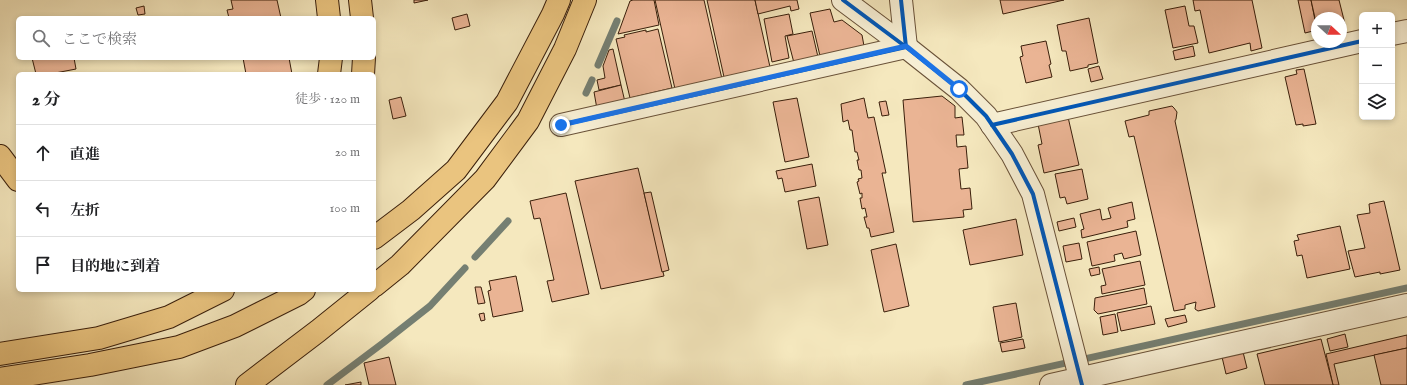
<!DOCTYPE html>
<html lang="ja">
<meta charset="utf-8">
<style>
:root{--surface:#fff;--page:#f2f2f2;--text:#202124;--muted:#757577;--line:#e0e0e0}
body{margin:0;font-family:"IM FELL English","Noto Serif JP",serif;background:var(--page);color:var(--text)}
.controls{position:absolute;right:12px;top:12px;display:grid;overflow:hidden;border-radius:6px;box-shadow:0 2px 6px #0003}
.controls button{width:36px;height:36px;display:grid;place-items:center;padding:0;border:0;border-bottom:1px solid var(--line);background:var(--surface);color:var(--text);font:20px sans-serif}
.compass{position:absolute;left:1311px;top:12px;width:36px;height:36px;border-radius:50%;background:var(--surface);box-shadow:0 2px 6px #0003;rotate:111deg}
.stop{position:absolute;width:12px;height:12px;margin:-9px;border:3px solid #1a73e8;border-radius:50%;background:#fff}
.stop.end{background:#1a73e8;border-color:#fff;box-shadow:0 1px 4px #0008}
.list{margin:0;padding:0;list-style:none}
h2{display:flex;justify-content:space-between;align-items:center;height:52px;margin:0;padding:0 16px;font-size:17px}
h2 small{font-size:13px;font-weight:400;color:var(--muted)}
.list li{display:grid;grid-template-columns:26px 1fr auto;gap:12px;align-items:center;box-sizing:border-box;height:56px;padding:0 16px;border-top:1px solid var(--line)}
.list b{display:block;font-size:15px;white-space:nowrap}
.list em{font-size:13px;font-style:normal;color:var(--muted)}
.icon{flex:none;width:22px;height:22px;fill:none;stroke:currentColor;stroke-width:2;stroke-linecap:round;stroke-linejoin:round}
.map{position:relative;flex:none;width:1407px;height:385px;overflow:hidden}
.search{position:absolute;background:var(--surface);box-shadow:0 2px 6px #0003;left:16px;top:16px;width:360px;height:44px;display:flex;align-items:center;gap:10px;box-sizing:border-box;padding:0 14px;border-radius:6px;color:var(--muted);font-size:15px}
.panel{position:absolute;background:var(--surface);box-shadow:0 2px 6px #0003;left:16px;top:72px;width:360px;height:220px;border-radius:6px}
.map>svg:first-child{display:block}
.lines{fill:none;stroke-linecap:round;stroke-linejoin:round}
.stream{stroke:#757f72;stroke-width:7}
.building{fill:#eab494;stroke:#3a1f0b}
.minor-casing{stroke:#695138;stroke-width:24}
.highway-casing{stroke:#3a1f0b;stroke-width:24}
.minor{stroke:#f8f0d5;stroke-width:22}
.highway{stroke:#eac47f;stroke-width:22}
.cycleway-casing{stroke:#f8f0d5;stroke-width:6}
.cycleway{stroke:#0057b8;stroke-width:4}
.route{stroke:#1a73e8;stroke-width:5}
</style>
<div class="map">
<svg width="1407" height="385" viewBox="0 0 1407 385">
<rect width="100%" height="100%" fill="#f5e8be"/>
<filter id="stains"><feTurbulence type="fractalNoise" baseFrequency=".005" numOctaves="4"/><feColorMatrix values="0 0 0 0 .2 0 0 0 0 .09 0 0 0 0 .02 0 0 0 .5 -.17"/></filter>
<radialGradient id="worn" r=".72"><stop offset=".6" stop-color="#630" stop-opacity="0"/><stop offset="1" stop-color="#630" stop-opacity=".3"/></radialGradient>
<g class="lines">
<g class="stream">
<path d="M598 65 617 21"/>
<path d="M586 93 592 80"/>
<path d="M475 257 508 221"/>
<path d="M327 385 383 343 430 306 465 268"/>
<path d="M966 385 1407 288"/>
</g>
</g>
<g class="building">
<path d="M231 0H277L281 18H229L227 10 233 9Z"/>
<path d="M414 0H428L414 3Z"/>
<path d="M633 0H654L659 25 618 34 630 1Z"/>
<path d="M655 0H704L722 79 675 89Z"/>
<path d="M707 0H755L770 67 724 77Z"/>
<path d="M755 0H797L799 9 791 11 790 6 758 14Z"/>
<path d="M1000 0H1064L1003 14Z"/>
<path d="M1193 0H1252L1262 48 1251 51 1250 43 1209 53 1200 10 1195 11Z"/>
<path d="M1298 0H1311L1317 30 1305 33Z"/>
<path d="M1311 0H1339L1345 24 1341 25V18H1317V27Z"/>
<path d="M144 6 145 14 138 15 136 8Z"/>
<path d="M1185 6 1189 26H1194L1198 43 1173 48 1165 10Z"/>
<path d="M830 9 834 22 842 20 862 35 864 46 820 56 810 13Z"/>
<path d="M467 14 470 26 455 30 452 18Z"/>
<path d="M789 14 793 34 785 36 789 58 772 62 764 19Z"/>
<path d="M1089 18 1098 63 1088 65V67L1070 71 1066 51H1062L1057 25Z"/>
<path d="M658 29 672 88 630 98 616 39 625 37 624 35 646 30V32Z"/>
<path d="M812 31 818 57 794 63 787 36Z"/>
<path d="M1046 41 1051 64 1049 65 1052 77 1026 83 1020 57 1023 56 1021 46Z"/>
<path d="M1193 46 1195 56 1175 60 1173 51Z"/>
<path d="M613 49 621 85 599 90 597 80 605 78 603 66 609 50Z"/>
<path d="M32 58H74L76 69 50 74H36Z"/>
<path d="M243 58H289L292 74H246Z"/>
<path d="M1099 66 1103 79 1091 82 1088 69Z"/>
<path d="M1304 69 1316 124 1303 126V124L1296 125 1285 77 1297 74 1296 70Z"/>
<path d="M621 85 625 102 597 109 594 92Z"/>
<path d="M942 96 955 106V118L962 117 964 135H956L957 147 966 146 968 168 959 169 961 189 970 188 972 209 963 210 964 217 913 222 903 100Z"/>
<path d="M401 97 406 116 393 119 389 100Z"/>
<path d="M797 98 809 157 785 162 773 102Z"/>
<path d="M864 98 868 118 874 117 886 173H882L894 232 871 237 869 228H867L864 217H867L865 208 862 209 860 198H862V193L860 194 857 182 859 181 858 179 862 178 861 170H859L857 160H859L857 152H855L852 130H850L848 120 843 122 841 104Z"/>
<path d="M886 101 889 115 882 116 879 102Z"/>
<path d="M1172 106 1174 108 1177 112 1176 119 1175 121 1215 307 1198 311 1195 309 1196 302 1185 305V309L1174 311 1134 136 1129 137 1125 121 1149 115V111Z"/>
<path d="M1068 117 1079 165 1044 173 1038 145 1042 144 1038 124Z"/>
<path d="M812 164 816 186 785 192 782 178 778 179 776 171Z"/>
<path d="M638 168 664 276 601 289 575 181Z"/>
<path d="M1082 169 1088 199 1067 204 1065 197 1060 198 1055 174Z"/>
<path d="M651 192 669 270 662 272 644 193Z"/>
<path d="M566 193 589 294 552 302 547 281 554 280 540 218 534 219 530 201Z"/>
<path d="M819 197 828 245 807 249 798 201Z"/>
<path d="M1384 201 1400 270 1380 274V272L1355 277 1348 251 1365 248 1357 215 1370 213 1369 204Z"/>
<path d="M1132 202 1135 219 1127 221 1128 227 1082 238 1081 230 1084 229 1080 214 1100 209 1102 220 1111 218 1108 208Z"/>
<path d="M1074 218 1076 227 1059 231 1057 222Z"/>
<path d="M1016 219 1023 255 970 265 963 230Z"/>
<path d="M1340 226 1350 269 1307 278 1302 255 1297 256 1294 241 1299 240 1297 235Z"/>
<path d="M1136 231 1141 255 1124 259 1122 253 1114 255 1115 261 1092 266 1087 242Z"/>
<path d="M1079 243 1082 259 1066 262 1063 246Z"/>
<path d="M896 244 909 306 884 312 871 250Z"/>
<path d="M1140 261 1145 285 1102 294 1101 286 1106 285 1102 269Z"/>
<path d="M1099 267 1100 274 1091 276 1089 269Z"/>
<path d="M516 276 523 311 493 317 488 291 491 290 489 281Z"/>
<path d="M475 287H481L485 303 478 304Z"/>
<path d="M1144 288 1147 304 1098 314 1094 310 1095 298Z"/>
<path d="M1016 303 1022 337 999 342 993 307Z"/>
<path d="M1151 306 1155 324 1121 331 1117 313Z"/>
<path d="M484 313 485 320 481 321 479 314Z"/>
<path d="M1115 314 1118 332 1103 335 1100 317Z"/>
<path d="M1185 315 1187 322 1168 327 1165 319Z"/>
<path d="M1345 334 1348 347 1330 351 1327 339Z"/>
<path d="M1407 335V348L1334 364 1339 385H1333L1326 354Z"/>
<path d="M1023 339 1025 348 1002 352 1000 343Z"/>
<path d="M1321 339 1333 385H1265L1257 354Z"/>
<path d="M1407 348V385H1381L1374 355Z"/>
<path d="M1243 352 1247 368 1226 374 1222 357Z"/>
<path d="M389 357 396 385H369L364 363Z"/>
<path d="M361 382V385H345Z"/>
</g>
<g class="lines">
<g class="minor-casing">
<g id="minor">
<path d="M843 0 906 47 959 89 986 116 1012 154 1033 194 1082 385"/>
<path d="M1392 34 1407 31"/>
<path d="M561 125 906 47 901 0"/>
<path d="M992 125 1362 41"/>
<path d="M1051 385 1407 305"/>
</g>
</g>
<g class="highway-casing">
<g id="highway">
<path d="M327 0 329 18"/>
<path d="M360 0 362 18"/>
<path d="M329 74 331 58"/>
<path d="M363 74 364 58"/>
<path d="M0 156 18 180"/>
<path d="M374 238 411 210 456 170 507 102 553 14 559 0"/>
<path d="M374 286 400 265 485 179 528 121 565 49 585 0"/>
<path d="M0 354 99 338 169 317 223 290"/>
<path d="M0 379 90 365 179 347 235 326 299 294 304 290"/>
<path d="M247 385 318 331 369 290"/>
</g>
</g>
<use href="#minor" class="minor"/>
<use href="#highway" class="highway"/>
<g class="cycleway-casing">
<g id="cycleway">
<path d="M843 0 906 47 959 89 986 116 1012 154 1033 194 1082 385"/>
<path d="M561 125 906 47 901 0"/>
<path d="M992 125 1362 41"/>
</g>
</g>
<use href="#cycleway" class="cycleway"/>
</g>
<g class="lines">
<path class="route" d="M561 125 906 46 959 89"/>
</g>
<rect width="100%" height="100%" filter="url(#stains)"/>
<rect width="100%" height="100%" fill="url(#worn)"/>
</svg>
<div class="controls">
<button>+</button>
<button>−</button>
<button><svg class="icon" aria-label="layers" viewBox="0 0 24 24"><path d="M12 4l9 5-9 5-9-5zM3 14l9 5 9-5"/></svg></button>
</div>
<svg class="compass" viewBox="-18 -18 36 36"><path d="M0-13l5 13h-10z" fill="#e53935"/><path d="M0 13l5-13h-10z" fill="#757577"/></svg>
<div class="stop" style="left:959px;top:89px"></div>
<div class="stop end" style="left:561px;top:125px"></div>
<div class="search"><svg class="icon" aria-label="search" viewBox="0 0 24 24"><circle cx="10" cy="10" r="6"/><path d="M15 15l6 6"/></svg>ここで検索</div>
<section class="panel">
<h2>2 分<small>徒歩 · 120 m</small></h2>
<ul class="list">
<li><svg class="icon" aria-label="ahead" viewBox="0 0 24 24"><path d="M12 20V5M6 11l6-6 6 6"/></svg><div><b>直進</b></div><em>20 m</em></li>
<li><svg class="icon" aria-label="left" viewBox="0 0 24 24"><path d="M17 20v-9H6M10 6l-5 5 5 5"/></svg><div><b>左折</b></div><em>100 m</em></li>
<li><svg class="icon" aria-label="arrive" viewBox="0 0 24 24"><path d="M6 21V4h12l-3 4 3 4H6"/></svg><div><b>目的地に到着</b></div></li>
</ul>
</section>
</div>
